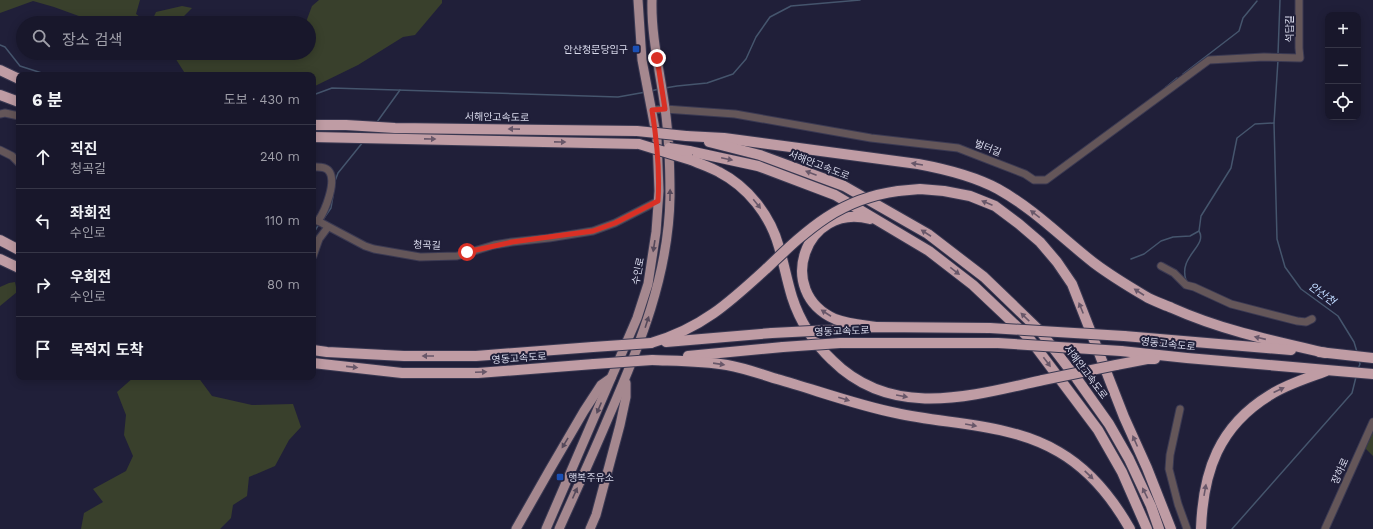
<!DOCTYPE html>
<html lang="ko">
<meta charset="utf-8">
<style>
:root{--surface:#18172b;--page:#252437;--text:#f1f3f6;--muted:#9f9fa9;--line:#363647}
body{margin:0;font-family:"Work Sans","Noto Sans KR",sans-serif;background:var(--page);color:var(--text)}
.controls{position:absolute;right:12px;top:12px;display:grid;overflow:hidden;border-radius:8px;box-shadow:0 2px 10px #0003}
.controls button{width:36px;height:36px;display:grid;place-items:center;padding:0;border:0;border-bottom:1px solid var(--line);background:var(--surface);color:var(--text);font:20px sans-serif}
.stop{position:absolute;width:12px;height:12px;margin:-9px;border:3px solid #d93025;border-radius:50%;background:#fff}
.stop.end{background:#d93025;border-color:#fff;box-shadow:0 1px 4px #0008}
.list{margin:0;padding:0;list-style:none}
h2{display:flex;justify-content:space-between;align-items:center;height:52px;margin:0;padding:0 16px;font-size:17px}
h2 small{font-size:13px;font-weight:400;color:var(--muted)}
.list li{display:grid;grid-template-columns:26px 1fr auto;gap:12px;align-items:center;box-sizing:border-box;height:64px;padding:0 16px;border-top:1px solid var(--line)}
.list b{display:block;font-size:15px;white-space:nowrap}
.list p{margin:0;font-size:13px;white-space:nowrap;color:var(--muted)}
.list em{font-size:13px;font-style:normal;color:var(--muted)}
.icon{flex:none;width:22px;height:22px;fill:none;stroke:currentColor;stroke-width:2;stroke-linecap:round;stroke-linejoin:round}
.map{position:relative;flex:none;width:1373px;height:529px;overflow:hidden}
.search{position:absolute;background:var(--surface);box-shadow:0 2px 10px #0003;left:16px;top:16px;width:300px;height:44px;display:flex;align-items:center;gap:10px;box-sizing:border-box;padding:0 14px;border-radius:22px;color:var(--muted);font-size:15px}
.panel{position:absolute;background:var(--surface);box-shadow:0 2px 10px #0003;left:16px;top:72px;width:300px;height:308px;border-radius:8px}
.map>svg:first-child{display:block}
.green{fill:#39402c}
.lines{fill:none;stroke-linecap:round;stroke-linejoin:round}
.stream{stroke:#45556d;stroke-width:1.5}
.minor-casing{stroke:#3a3952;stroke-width:9}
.major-casing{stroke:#3a3952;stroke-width:11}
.highway-casing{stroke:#3a3952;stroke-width:12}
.minor{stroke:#645659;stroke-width:7}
.major{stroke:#a5888f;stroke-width:9}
.highway{stroke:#bf9ca4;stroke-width:10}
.highway-bridge-casing{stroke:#3a3952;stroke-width:12;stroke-linecap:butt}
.highway-bridge{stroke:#bf9ca4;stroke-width:10}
.oneway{fill:#685769}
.oneway2{fill:#55495b}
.route{stroke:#d93025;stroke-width:5}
.transit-dot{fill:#1a4fb4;stroke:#201f39;stroke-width:1.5}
.labels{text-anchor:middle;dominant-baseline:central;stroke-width:4;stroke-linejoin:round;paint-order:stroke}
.street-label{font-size:10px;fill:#dadbed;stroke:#201f39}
.poi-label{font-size:10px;fill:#dadbed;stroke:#201f39;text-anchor:end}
.water-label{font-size:11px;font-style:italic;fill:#bfd9fe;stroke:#201f39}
</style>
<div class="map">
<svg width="1373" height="529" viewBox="0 0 1373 529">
<rect width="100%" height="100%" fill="#201f39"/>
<g class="green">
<path d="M0 0H140L136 14 148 23H98L54 7 33 1 0 13Z"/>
<path d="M319 0H442V3L415 35 403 37 358 65 315 86H313V75H186L172 53H309V23H295L306 22 312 6Z"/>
<path d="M182 6 192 8 183 17 180 23H151L156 12Z"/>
<path d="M15 282 17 292 0 306V287L9 283Z"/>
<path d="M134 377H198L212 396 252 405 293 404 301 427 289 440 275 466 249 477 247 496 233 505 231 518 220 529H81L84 513 103 502 93 489 126 471 133 456 124 435 126 415 117 392Z"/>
<path d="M1373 429V456L1363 446Z"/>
</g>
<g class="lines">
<g class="stream">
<path d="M0 45 5 47 20 66 48 75"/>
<path d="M1278 54 1280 0"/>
<path d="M1278 60 1274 123 1277 239 1285 267 1301 289 1338 316 1354 342 1357 352"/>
<path d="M1183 74 1239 31 1243 18 1257 1"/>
<path d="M105 75H109"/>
<path d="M1166 87 1177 78"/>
<path d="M665 88 677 86 707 83 733 74 746 59 756 37 770 17 791 6 860 0"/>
<path d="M651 91 659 89"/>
<path d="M313 95 332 88 618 97 646 92"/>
<path d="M377 122 400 90"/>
<path d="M1065 162 1072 157"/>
<path d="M335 181 338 173 363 142"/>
<path d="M322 221 331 208 333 196"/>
<path d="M313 234 319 224"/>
<path d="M1131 259 1144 254 1161 241 1173 237 1190 236 1199 231 1201 216 1231 168 1237 138 1255 124 1274 123"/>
<path d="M1186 280C1178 256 1208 246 1199 231"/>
<path d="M1358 369 1360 364 1359 360"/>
<path d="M1232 529 1352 393 1356 377"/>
</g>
<g class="minor-casing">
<g id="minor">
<path d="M652 110 665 109 735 114 871 138 958 148 1025 174 1034 180H1046L1209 60 1264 57 1300 58 1299 48V0"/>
<path d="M0 114 5 113 19 116"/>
<path d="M0 150 12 156 19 163"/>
<path d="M313 167C318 167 324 166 328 170 338 180 325 211 318 221"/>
<path d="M313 220 318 221 365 246 374 249 420 257 457 256 494 245 512 242 549 238 593 231 615 223 658 201"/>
<path d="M313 256 319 239 328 227"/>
<path d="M1161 266 1174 273 1186 285 1194 287 1231 304 1297 321 1306 322 1312 319"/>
<path d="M1180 409 1170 455 1169 469 1178 504 1187 529"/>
<path d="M1325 529 1373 422"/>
</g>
</g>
<g class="major-casing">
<g id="major">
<path d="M516 529 549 471 584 411 601 385 611 378"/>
<path d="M546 529 637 318 648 284 656 232 659 191 657 139 642 60 638 0"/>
<path d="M559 529C576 491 593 454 609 416 640 345 669 274 670 196 670 167 669 137 665 108 660 72 651 36 652 0"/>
<path d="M590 529 596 515 620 425 626 397V383"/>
</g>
</g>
<g class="highway-casing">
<g id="highway">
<path d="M0 70 19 79"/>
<path d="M0 95 19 102"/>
<path d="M313 125H346L395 128 637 131"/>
<path d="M686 136 724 138 918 164C945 169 974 176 998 189 1034 209 1062 238 1094 263 1110 275 1128 286 1145 296 1153 301 1163 304 1172 308 1221 330 1273 341 1326 353"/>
<path d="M313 137 639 144"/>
<path d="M709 142 760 155 844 186 928 234 984 277 1040 331 1077 379 1109 424 1129 459 1151 506 1159 529"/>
<path d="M689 151 758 166 835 195 929 251 973 285 1029 338 1098 430 1122 472 1147 529"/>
<path d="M691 160C700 164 710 167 719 172 748 187 770 215 779 247 784 264 787 281 792 297 800 322 813 342 832 360 892 420 971 396 1043 380"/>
<path d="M898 191 920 189 944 191 970 196 995 206 1019 224 1040 242 1057 262 1072 284 1124 417 1147 468 1171 529"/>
<path d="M870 219C805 202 774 292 835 319 848 324 863 325 876 327"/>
<path d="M0 240 19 250"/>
<path d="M0 259 19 268"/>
<path d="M832 330 876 327 990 328"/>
<path d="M1124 336 1291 350"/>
<path d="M666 342 772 333"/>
<path d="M651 343C701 329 730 302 767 268"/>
<path d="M840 343H998"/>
<path d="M313 350 327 352 404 356H476L593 347"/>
<path d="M1121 351 1187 358 1373 374"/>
<path d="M1319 352 1373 358"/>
<path d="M688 356 783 347"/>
<path d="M652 360C677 361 703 361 727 365 744 368 761 374 777 379 816 390 856 405 896 413 950 425 1010 423 1059 452 1090 470 1113 499 1130 529"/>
<path d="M313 363 402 373H478L594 364"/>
<path d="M1116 365 1147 359H1155"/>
<path d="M1201 529C1203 471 1219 426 1270 395 1287 384 1308 378 1326 371"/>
</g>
</g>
<use href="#minor" class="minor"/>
<use href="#major" class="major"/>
<use href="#highway" class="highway"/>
<g class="highway-bridge-casing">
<g id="highway-bridge">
<path d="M637 131 686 136"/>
<path d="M639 144 691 160"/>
<path d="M669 148 689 151"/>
<path d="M767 268C808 229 839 199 898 191"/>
<path d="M990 328 1124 336"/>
<path d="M772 333 832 330"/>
<path d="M998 343 1121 351"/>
<path d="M593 347 651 343"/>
<path d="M783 347 840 343"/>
<path d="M594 364 652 360"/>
<path d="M1043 380 1116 365"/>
</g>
</g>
<use href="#highway-bridge" class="highway-bridge"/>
</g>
<defs><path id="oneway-solid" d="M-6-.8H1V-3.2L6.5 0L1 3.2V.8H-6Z"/></defs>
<g class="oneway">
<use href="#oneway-solid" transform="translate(514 129) rotate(-179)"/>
<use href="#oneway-solid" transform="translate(430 139) rotate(1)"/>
<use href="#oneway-solid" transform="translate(560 142) rotate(1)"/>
<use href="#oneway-solid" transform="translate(727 159) rotate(12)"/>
<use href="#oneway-solid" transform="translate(917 164) rotate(-171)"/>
<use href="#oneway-solid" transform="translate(811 173) rotate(-159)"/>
<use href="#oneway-solid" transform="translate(987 203) rotate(-157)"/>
<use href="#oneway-solid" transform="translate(757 204) rotate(51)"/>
<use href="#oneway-solid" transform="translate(1035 214) rotate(-142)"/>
<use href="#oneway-solid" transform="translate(926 233) rotate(-147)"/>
<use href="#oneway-solid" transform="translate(955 271) rotate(38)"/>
<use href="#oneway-solid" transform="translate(1139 292) rotate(-147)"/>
<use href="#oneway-solid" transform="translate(1081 308) rotate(-112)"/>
<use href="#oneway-solid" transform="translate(826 313) rotate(-147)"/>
<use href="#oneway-solid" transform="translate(1025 317) rotate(-136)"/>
<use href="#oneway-solid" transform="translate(1260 338) rotate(-167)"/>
<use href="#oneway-solid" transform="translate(428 356) rotate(-180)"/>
<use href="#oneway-solid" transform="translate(1047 362) rotate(53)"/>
<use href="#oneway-solid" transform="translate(719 364) rotate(8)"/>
<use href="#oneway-solid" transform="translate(352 367) rotate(6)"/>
<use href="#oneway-solid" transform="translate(481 372) rotate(-3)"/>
<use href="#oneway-solid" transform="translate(1279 390) rotate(-25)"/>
<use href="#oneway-solid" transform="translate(902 396) rotate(10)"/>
<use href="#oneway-solid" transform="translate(844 399) rotate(17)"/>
<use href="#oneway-solid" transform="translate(971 425) rotate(10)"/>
<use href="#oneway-solid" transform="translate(1135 441) rotate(-114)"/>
<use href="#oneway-solid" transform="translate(1089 475) rotate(44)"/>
<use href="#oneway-solid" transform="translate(1205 490) rotate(-80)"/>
<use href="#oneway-solid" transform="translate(1145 493) rotate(-116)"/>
</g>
<g class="oneway2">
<use href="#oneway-solid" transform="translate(670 195) rotate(-89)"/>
<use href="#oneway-solid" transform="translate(654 246) rotate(99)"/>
<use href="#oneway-solid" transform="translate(647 322) rotate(-72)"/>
<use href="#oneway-solid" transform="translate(599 408) rotate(113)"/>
<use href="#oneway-solid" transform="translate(565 443) rotate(121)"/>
<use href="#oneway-solid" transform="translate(575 493) rotate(-66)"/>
</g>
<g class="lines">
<path class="route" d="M467 252 512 242 593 231 615 223 658 201C660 170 657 141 652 110L665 109 657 58"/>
</g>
<g class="transit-dot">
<rect x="632" y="45" width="8" height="8" rx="2"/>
<rect x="556" y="473" width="8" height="8" rx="2"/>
</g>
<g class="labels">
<g class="street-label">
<text transform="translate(1289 29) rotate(-90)">석답길</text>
<text transform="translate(497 117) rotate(1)">서해안고속도로</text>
<text transform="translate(988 148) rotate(21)">벌터길</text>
<text transform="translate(819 165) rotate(21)">서해안고속도로</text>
<text transform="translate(427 245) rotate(2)">청곡길</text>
<text transform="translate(638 271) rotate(-79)">수인로</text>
<text transform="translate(842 331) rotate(-2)">영동고속도로</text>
<text transform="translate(1168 344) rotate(6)">영동고속도로</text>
<text transform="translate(519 358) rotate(-4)">영동고속도로</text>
<text transform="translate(1086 372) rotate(53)">서해안고속도로</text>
<text transform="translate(1340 471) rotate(-66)">장하로</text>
</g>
<g class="poi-label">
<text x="628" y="49">안산청문당입구</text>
<text x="568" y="477" text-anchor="start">행복주유소</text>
</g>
<g class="water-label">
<text transform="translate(1322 294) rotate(37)">안산천</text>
</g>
</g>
</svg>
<div class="controls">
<button>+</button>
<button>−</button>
<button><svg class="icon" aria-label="locate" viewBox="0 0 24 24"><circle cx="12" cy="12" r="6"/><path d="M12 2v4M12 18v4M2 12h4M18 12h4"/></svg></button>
</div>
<div class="stop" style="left:467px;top:252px"></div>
<div class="stop end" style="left:657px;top:58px"></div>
<div class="search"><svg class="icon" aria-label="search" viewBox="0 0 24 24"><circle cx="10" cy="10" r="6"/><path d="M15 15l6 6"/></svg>장소 검색</div>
<section class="panel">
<h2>6 분<small>도보 · 430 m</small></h2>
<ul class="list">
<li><svg class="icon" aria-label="ahead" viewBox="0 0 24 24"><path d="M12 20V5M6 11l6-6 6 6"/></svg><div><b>직진</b><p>청곡길</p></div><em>240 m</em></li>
<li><svg class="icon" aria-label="left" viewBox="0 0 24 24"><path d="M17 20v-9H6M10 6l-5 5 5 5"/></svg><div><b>좌회전</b><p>수인로</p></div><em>110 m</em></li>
<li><svg class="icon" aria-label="right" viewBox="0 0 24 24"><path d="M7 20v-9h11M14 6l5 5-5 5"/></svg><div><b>우회전</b><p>수인로</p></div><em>80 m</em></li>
<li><svg class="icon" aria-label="arrive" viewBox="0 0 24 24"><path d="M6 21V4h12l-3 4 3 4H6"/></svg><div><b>목적지 도착</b></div></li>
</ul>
</section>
</div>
